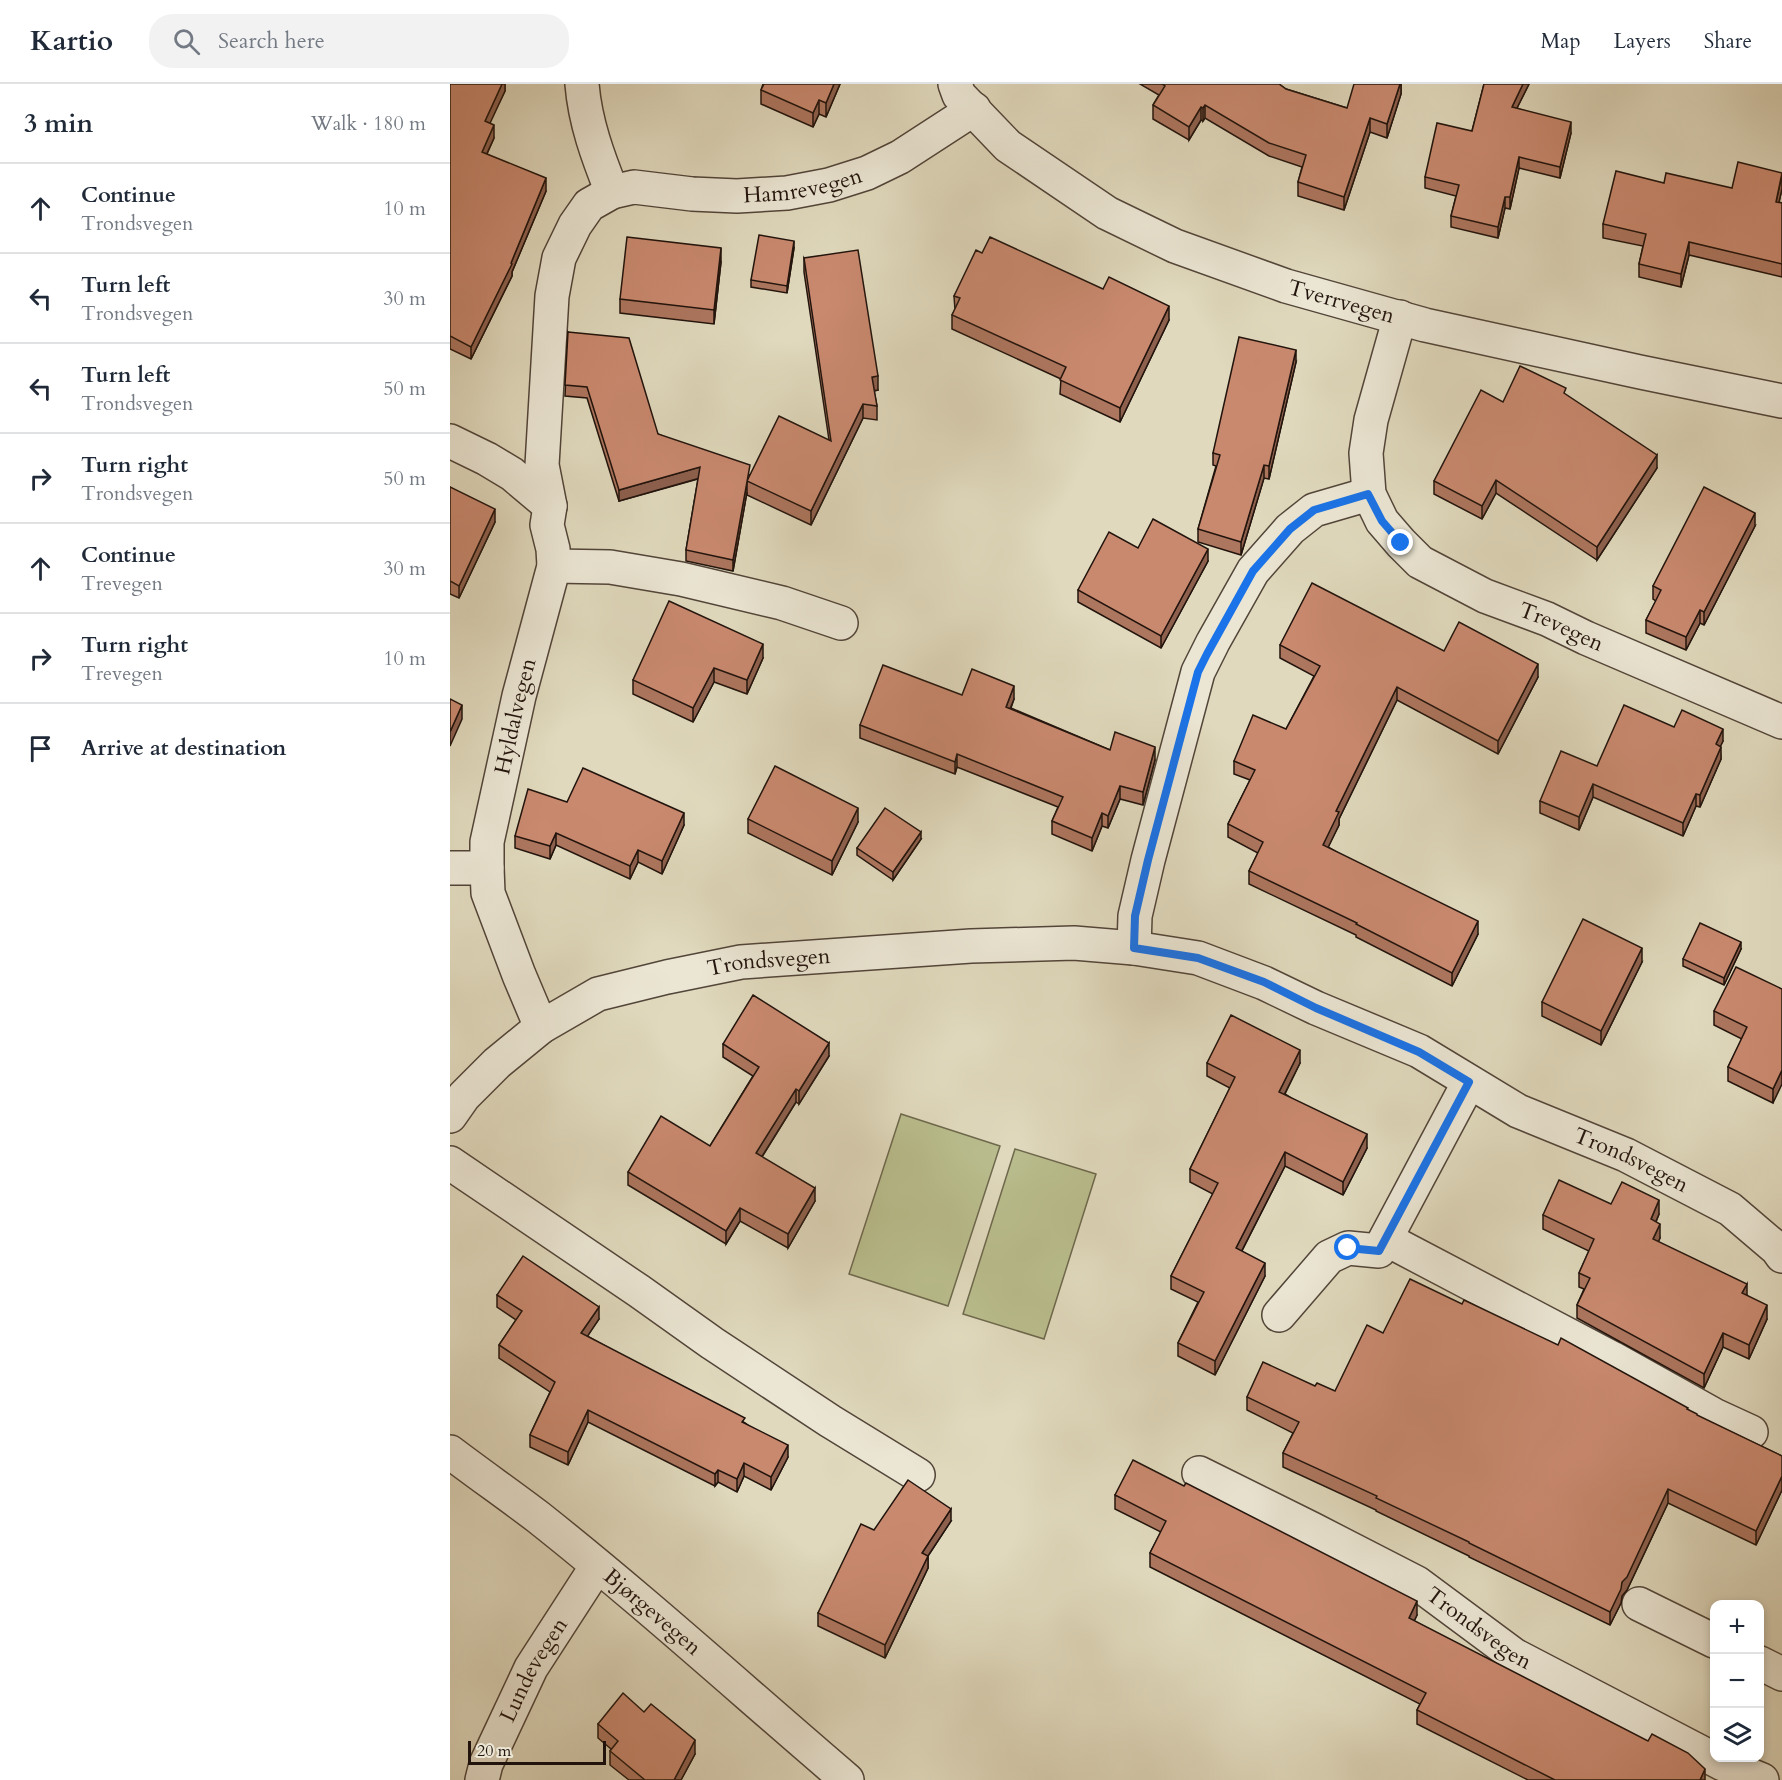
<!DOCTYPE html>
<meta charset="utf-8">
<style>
:root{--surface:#fff;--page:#f2f2f3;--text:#1f2937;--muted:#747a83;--line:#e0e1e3}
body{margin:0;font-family:Cardo,serif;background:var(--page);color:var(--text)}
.controls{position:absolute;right:18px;bottom:18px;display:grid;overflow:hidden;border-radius:12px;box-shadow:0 3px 9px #0003}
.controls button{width:54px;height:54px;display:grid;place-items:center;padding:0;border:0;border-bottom:2px solid var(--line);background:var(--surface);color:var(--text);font:30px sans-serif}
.scale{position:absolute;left:18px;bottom:15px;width:138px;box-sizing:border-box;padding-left:6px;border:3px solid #22140d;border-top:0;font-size:16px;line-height:21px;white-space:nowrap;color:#22140d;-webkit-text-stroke:4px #ebe6d4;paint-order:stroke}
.stop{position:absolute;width:18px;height:18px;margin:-14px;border:4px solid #1a73e8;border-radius:50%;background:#fff}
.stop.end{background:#1a73e8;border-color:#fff;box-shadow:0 2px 6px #0008}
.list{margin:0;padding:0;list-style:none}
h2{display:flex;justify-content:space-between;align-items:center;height:78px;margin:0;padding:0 24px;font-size:26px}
h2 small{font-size:20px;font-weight:400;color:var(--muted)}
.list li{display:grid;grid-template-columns:39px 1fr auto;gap:18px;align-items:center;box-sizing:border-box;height:90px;padding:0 24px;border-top:2px solid var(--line)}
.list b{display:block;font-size:22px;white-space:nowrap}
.list p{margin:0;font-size:20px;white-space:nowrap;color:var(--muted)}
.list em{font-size:20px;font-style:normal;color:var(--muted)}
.icon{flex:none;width:33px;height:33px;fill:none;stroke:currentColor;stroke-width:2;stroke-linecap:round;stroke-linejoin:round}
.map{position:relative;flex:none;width:1332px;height:1696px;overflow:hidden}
header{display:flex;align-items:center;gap:36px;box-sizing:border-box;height:84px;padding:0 30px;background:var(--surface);border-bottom:2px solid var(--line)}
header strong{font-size:28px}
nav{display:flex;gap:33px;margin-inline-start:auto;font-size:21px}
.search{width:420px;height:54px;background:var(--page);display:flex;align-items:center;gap:15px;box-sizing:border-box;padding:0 21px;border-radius:24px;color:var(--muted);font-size:22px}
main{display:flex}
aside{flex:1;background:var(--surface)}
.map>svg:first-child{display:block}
.grass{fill:#b9bd8d;stroke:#6e684d;stroke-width:1.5}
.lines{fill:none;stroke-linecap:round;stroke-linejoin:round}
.minor-casing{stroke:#524539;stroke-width:36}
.minor{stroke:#ebe6d4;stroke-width:33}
.wall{fill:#ad765f;stroke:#22140d;stroke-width:1.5}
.shaded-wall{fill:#8d604e;stroke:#22140d;stroke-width:1.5}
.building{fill:#c9896f;stroke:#22140d;stroke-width:1.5}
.route{stroke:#1a73e8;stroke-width:8}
.labels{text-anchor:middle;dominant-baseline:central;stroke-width:4.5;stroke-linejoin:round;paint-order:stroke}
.street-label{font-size:22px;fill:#22140d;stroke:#ebe6d4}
</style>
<header>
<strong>Kartio</strong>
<div class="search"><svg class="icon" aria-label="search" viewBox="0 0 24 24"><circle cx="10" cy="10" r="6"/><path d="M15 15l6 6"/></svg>Search here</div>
<nav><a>Map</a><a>Layers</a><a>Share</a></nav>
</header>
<main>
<aside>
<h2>3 min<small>Walk · 180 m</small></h2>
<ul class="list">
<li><svg class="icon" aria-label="ahead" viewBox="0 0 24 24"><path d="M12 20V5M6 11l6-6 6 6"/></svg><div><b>Continue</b><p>Trondsvegen</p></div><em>10 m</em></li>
<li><svg class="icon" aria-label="left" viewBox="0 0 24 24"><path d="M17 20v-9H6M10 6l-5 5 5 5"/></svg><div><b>Turn left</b><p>Trondsvegen</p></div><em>30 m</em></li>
<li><svg class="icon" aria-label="left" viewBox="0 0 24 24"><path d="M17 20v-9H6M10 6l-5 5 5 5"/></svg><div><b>Turn left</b><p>Trondsvegen</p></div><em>50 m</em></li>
<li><svg class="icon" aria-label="right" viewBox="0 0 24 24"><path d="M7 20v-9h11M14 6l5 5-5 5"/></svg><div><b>Turn right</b><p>Trondsvegen</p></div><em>50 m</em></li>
<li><svg class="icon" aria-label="ahead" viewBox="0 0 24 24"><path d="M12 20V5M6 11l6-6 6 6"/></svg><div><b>Continue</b><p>Trevegen</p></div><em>30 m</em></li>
<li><svg class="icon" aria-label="right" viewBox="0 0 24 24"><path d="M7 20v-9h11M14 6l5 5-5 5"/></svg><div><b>Turn right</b><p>Trevegen</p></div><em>10 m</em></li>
<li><svg class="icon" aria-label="arrive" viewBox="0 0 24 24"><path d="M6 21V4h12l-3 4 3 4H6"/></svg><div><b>Arrive at destination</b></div></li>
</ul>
</aside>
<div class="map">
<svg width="1332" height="1696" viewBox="0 0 1332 1696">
<rect width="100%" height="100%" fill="#e0d9bd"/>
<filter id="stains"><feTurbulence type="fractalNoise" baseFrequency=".00333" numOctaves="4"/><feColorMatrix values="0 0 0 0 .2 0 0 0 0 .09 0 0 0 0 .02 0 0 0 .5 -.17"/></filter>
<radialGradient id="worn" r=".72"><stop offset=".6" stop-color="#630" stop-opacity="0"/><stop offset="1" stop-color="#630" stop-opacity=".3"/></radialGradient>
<g class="grass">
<path d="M451 1030 550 1062 498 1222 399 1190Z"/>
<path d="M565 1065 646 1090 594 1255 513 1230Z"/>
</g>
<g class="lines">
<g class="minor-casing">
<g id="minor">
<path d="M132 0C135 38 148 73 162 108"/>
<path id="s1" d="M505 0 509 11 558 62 657 129 725 162 836 202 975 241 1190 288 1332 317"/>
<path id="s2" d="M950 233 921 336 916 369 919 410 932 437 951 459 970 478 1035 512 1097 535 1136 554 1332 638"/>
<path d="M0 357 37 375 62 390 100 422"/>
<path d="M104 482 160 483 231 495 332 519 391 539"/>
<path d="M0 784H37"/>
<path d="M684 864 685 832 698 776 748 588 763 558 803 487 840 445 864 426 919 410"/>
<path id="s3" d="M91 943 69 891 38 809 37 784V758L69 612 104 482 103 465 97 441 100 422 92 381 102 212 109 174 125 141 139 121 162 108 184 103 242 110 287 112 337 109 379 101 417 89 450 73 524 25"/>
<path id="s4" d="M0 1032 14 1012 47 979 91 943 148 910 217 893 291 878 521 862 624 859 684 864 748 874 814 899 866 924 969 967 1068 1027 1176 1071 1280 1125 1327 1165 1332 1172"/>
<path d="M0 1079 189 1207 262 1259 380 1337 468 1391"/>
<path d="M937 1153 949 1162 1162 1274 1264 1331 1301 1348"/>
<path d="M829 1231 879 1173 898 1164 929 1167 1019 998"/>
<path id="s5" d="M0 1368C29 1390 59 1411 88 1433 194 1517 294 1608 397 1696"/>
<path id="s6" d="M749 1389 862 1445 967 1499 1064 1571 1273 1680 1312 1696"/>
<path d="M1189 1520 1264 1557"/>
<path d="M1310 1579 1332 1590"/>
<path id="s7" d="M32 1696 36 1680 81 1584 147 1482"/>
</g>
</g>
<use href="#minor" class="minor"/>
</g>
<g class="wall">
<path d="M0 0H55V7L39 39 44 54 37 70 96 107 62 188V192L21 275 0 265Z"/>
<path d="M313 0H390L376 33 369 30 363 43 311 20V6Z"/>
<path d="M690 0H829L836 5 897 24 951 0V10L937 54 920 48 894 126 848 112V98L852 83 819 72 755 34 753 37 751 36 739 56 703 35V21L709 11Z"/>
<path d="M1034 0H1079L1067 24 1121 49 1110 94 1069 84 1060 125 1055 124 1048 154 1001 143V132L1006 112 975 104V93L1022 47Z"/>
<path d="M1282 104 1332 105 1329 118 1332 119V193L1239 171 1231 203 1189 193V180L1193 162 1153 154V140Z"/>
<path d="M344 164 337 209 301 203V196Z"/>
<path d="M532 169 719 236 670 338 610 310 611 295 502 245V231L505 226 504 212Z"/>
<path d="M354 174 428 306 424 307 427 322V336L413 334 361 441 297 411V408L283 487 236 477V466L248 395 169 417 137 314 115 312 118 248 208 350 300 391 379 356 354 188Z"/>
<path d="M271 178 264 240 170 229V215Z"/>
<path d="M846 278 819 395 814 394 791 471 748 458V445L766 382 763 381V369Z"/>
<path d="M1116 311 1207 384 1147 476 1046 409 1032 435 984 410V397L1053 318Z"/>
<path d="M0 403 45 438 9 514 0 510Z"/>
<path d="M1305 442 1254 541 1250 539 1236 566 1196 549V536L1206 517 1203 515V502Z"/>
<path d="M688 464 758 477 711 564 628 518V506Z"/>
<path d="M830 561 994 567 1088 593 1048 670 947 616 889 735V741L878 763 1028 850 1002 902 906 853V851L799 800V787L808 769 778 753V740L800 696 784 690V677L836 645 864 592 830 574Z"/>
<path d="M313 574 297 610 264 598 243 638 183 610V596Z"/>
<path d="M512 611 564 615 561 624 660 666 705 676 693 721 670 715 658 744 652 742 642 767 602 750V737L608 723 507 683 505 690 410 654V641Z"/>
<path d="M1224 643 1273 657 1270 662 1271 675 1250 723 1246 722 1233 752 1143 713 1129 746 1090 729V717L1147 682Z"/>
<path d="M117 718 234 741 212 790 188 778 180 795 106 761 100 775 65 764V752Z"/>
<path d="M298 735 408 738 382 791 298 749Z"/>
<path d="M471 755 443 796 407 771V764Z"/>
<path d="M1291 865 1274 901 1233 882V875Z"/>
<path d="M1192 878 1151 961 1092 932V918Z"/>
<path d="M1332 905 1323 1019 1278 997V983L1292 955 1264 941V927Z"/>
<path d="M273 960 379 972 349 1020 346 1018 312 1073 365 1117 338 1164 290 1137 276 1160 178 1101V1088L260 1062 303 992 273 973Z"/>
<path d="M757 979H850L835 1010 917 1064 893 1111 835 1082 792 1167 815 1192 765 1291 728 1272V1259L748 1218 721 1205V1192L763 1110 740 1098V1085L780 1004 757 992Z"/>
<path d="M1161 1120 1209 1130 1206 1138 1210 1154 1208 1158 1297 1211 1317 1235 1299 1275 1273 1263 1254 1304 1127 1234V1221L1134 1205 1129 1203V1189L1139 1167 1093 1145V1131Z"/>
<path d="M47 1211 149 1235 137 1252 295 1339 338 1373 321 1406 294 1392 287 1408 268 1398 265 1402 138 1338 118 1381 80 1363V1351L100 1308 49 1274V1261L66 1236 47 1223Z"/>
<path d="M1012 1220 1238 1326 1247 1332 1332 1372V1406L1306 1461 1218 1419 1177 1506 1172 1512 1171 1519 1160 1541 1019 1473V1472L926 1427V1426L833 1383V1369L843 1349 797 1326V1313L865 1302 885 1307 933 1249Z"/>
<path d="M665 1411 967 1531 964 1537 1255 1696H1078L967 1640V1626L970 1620 700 1483V1469L711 1448 665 1425Z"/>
<path d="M501 1437 478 1472V1484L435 1574 368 1542V1529L424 1446Z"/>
<path d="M148 1640 245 1670 231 1696H179L160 1681V1667L161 1665 148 1654Z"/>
</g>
<g class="shaded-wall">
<path d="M52 0H55V7L35 50V37Z"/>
<path d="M384 0H390L376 33V19Z"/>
<path d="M950 0H951V10L937 54V40Z"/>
<path d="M1073 0H1079L1062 34V23Z"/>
<path d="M369 16V30L363 43V29Z"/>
<path d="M755 21V34L753 37V24Z"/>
<path d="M751 23V36L739 56V43Z"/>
<path d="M920 34V48L894 126V113Z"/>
<path d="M1121 38V49L1110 94V83Z"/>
<path d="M44 41V54L32 80V68Z"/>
<path d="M1069 73V84L1060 125V113Z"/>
<path d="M1332 91V105L1326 131V118Z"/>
<path d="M96 94V107L62 188V192L21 275V263L61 179Z"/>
<path d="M1055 113V124L1048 154V143Z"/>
<path d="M344 157V164L337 209V202Z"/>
<path d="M1239 158V171L1231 203V190Z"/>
<path d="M271 164V178L264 240V226Z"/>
<path d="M719 222V236L670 338V324Z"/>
<path d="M846 266V278L819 395V382Z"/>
<path d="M428 292V306L422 307V293Z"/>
<path d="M413 320V334L361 441V427Z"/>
<path d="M1207 371V384L1147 476V463Z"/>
<path d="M814 381V394L791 471V458Z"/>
<path d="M250 383V394L169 417V406Z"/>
<path d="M1046 396V409L1032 435V422Z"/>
<path d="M297 397V408L283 487V476Z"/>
<path d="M45 425V438L9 514V502Z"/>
<path d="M1305 429V442L1254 541V528Z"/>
<path d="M758 465V477L711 564V552Z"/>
<path d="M1250 526V539L1236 566V553Z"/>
<path d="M313 560V574L297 610V596Z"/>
<path d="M1088 580V593L1048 670V657Z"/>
<path d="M264 584V598L243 638V624Z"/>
<path d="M564 602V615L556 635V623Z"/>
<path d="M947 603V616L889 735V741L873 774V761L886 727Z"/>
<path d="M12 621V635L0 662V648Z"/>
<path d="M1273 645V657L1266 672V660Z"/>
<path d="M705 663V676L693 721V708Z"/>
<path d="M1271 663V675L1250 723V711Z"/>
<path d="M507 670V683L505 690V678Z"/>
<path d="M1143 700V713L1129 746V733Z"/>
<path d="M670 702V715L658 744V732Z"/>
<path d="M1246 710V722L1233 752V739Z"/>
<path d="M408 724V738L382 791V777Z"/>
<path d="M234 729V741L212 790V777Z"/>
<path d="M652 729V742L642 767V754Z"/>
<path d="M471 748V755L443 796V788Z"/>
<path d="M106 749V761L100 775V762Z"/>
<path d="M188 766V778L180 795V782Z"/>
<path d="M1028 837V850L1002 902V889Z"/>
<path d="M1291 858V865L1274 901V894Z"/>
<path d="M1192 864V878L1151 961V947Z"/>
<path d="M379 959V972L349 1020V1007Z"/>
<path d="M850 966V979L829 1021V1008Z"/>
<path d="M1332 986V1000L1323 1019V1005Z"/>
<path d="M346 1005V1018L306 1082V1069Z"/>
<path d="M917 1050V1064L893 1111V1098Z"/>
<path d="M835 1068V1082L786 1178V1164Z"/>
<path d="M365 1104V1117L338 1164V1150Z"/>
<path d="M1209 1116V1130L1201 1149V1135Z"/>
<path d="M290 1124V1137L276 1160V1147Z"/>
<path d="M1210 1140V1154L1203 1169V1155Z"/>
<path d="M815 1179V1192L765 1291V1277Z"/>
<path d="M1297 1200V1214L1292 1209Z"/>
<path d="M1317 1221V1235L1299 1275V1261Z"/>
<path d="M149 1223V1235L131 1262V1249Z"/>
<path d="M1273 1249V1263L1254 1304V1290Z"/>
<path d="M138 1326V1338L118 1381V1368Z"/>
<path d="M338 1361V1373L321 1406V1393Z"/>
<path d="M294 1379V1392L287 1408V1395Z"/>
<path d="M268 1386V1398L265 1402V1390Z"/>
<path d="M1332 1392V1406L1306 1461V1447Z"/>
<path d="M1218 1405V1419L1177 1506 1172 1512 1171 1519 1160 1541V1528L1172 1498Z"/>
<path d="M501 1425V1437L472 1481V1469Z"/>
<path d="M478 1472V1484L435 1574V1561Z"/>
<path d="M967 1517V1531L959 1548V1534Z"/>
<path d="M245 1656V1670L231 1696H224Z"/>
<path d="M1255 1685V1696H1250Z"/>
</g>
<g class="building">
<path d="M0 0H52L35 37 44 41 32 68 96 94 61 179 62 180 21 263 0 252Z"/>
<path d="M314 0H384L376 19 369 16 363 29 311 6Z"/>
<path d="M712 0H829L836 5 897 24 904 0H950L937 40 920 34 894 113 848 98 856 71 819 59 755 21 753 24 751 23 739 43 703 21 715 2Z"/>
<path d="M1034 0H1073L1062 23 1121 38 1110 83 1069 73 1060 113H1055L1048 143 1001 132 1009 101 975 93 987 39 1022 47Z"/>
<path d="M1288 78 1332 89 1326 118 1332 119V180L1239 158 1231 190 1189 180 1196 150 1153 140 1166 87 1214 99 1216 89 1282 104Z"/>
<path d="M309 151 344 157 337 202 301 196Z"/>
<path d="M177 153 271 164 264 226 170 215Z"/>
<path d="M540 153 653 205 659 193 719 222 670 324 610 296 616 283 502 231 510 214 504 212 526 166 532 169Z"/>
<path d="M408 166 428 292 422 293 427 322 413 320 361 427 297 397 329 332 381 357 354 174Z"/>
<path d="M118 248 179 254 208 350 300 381 283 476 236 466 250 383 169 406 137 303 115 301Z"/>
<path d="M789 253 846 266 819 382 814 381 791 458 748 445 770 371 763 369Z"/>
<path d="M1070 282 1116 304 1114 309 1207 371 1147 463 1046 396 1032 422 984 397 1031 306 1053 318Z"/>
<path d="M0 403 45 425 9 502 0 497Z"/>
<path d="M1254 403 1305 429 1254 528 1250 526 1236 553 1196 536 1211 506 1203 502Z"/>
<path d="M703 435 758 465 711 552 628 506 659 448 688 464Z"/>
<path d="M862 499 994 567 1009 538 1088 580 1048 657 947 603 886 727 889 728 873 761 1028 837 1002 889 906 840 907 839 799 787 813 758 778 740 805 686 784 677 803 631 836 645 870 582 830 561Z"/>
<path d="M219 517 313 560 297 596 264 584 243 624 183 596Z"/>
<path d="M433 581 512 611 522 585 564 602 556 623 660 666 665 648 705 663 693 708 670 702 658 732 652 729 642 754 602 737 613 713 507 670 505 678 410 641Z"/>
<path d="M0 615 12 621 0 648Z"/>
<path d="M1174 621 1224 643 1232 626 1273 645 1266 660 1271 663 1250 711 1246 710 1233 739 1143 700 1129 733 1090 717 1111 667 1147 682Z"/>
<path d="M325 682 408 724 382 777 298 735Z"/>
<path d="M133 684 234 729 212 777 188 766 180 782 106 749 100 762 65 752 78 705 117 718Z"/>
<path d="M435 724 471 748 443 788 407 764Z"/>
<path d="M1133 835 1192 864 1151 947 1092 918Z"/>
<path d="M1250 839 1291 858 1274 894 1233 875Z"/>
<path d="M1286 883 1332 905V986L1323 1005 1278 983 1297 943 1264 927Z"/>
<path d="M303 911 379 959 349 1007 346 1005 306 1069 365 1104 338 1150 290 1124 276 1147 178 1088 211 1032 260 1062 309 983 273 960Z"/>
<path d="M781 931 850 966 829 1008 917 1050 893 1098 835 1068 786 1164 815 1179 765 1277 728 1259 754 1208 721 1192 768 1099 740 1085 785 993 757 979Z"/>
<path d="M1109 1096 1161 1120 1172 1098 1209 1116 1201 1135 1210 1140 1203 1155 1297 1200 1292 1209 1317 1221 1299 1261 1273 1249 1254 1290 1127 1221 1140 1194 1129 1189 1144 1155 1093 1131Z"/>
<path d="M73 1172 149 1223 131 1249 295 1334 292 1338 338 1361 321 1393 294 1379 287 1395 268 1386 265 1390 138 1326 118 1368 80 1351 105 1298 49 1261 72 1227 47 1211Z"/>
<path d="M960 1195 1012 1220 1014 1216 1108 1261 1111 1254 1238 1324 1237 1325 1247 1330V1331L1332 1372V1392L1306 1447 1218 1405 1177 1493 1172 1498 1171 1505 1160 1528 1019 1459V1458L926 1414 927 1412 833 1369 849 1338 797 1313 813 1278 865 1302 867 1299 885 1307 917 1241 933 1249Z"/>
<path d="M683 1376 734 1402 736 1399 967 1517 959 1534 1198 1657 1202 1650 1238 1669 1255 1685 1250 1696H1105L967 1626 976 1609 700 1469 716 1437 665 1411Z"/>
<path d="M458 1396 501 1425 472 1469 478 1472 435 1561 368 1529 411 1440 424 1446Z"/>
<path d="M173 1609 194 1628 201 1620 245 1656 224 1696H195L160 1667 168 1657 148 1640Z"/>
</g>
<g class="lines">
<path class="route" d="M898 1164 929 1167 1019 998 969 968 866 924 814 898 748 874 684 864 685 832 698 776 748 588 757 570 803 487 840 445 864 426 918 410 932 437 951 459"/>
</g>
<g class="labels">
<g class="street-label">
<text stroke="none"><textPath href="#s3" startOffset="1070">Hamrevegen</textPath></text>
<text stroke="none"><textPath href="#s1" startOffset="453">Tverrvegen</textPath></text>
<text stroke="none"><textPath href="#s2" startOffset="423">Trevegen</textPath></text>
<text stroke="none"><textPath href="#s3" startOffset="324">Hyldalvegen</textPath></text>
<text stroke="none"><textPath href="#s4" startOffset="368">Trondsvegen</textPath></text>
<text stroke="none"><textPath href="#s4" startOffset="1278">Trondsvegen</textPath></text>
<text stroke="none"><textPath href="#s5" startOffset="258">Bjørgevegen</textPath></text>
<text stroke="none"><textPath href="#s6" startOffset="321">Trondsvegen</textPath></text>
<text stroke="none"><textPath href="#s7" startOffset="122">Lundevegen</textPath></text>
</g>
</g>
<rect width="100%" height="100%" filter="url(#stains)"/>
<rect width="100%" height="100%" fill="url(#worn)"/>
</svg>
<div class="controls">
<button>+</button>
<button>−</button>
<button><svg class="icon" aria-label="layers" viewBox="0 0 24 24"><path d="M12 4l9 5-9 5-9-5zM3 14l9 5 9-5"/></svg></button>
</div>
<div class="scale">20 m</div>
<div class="stop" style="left:898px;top:1164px"></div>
<div class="stop end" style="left:951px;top:459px"></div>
</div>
</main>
